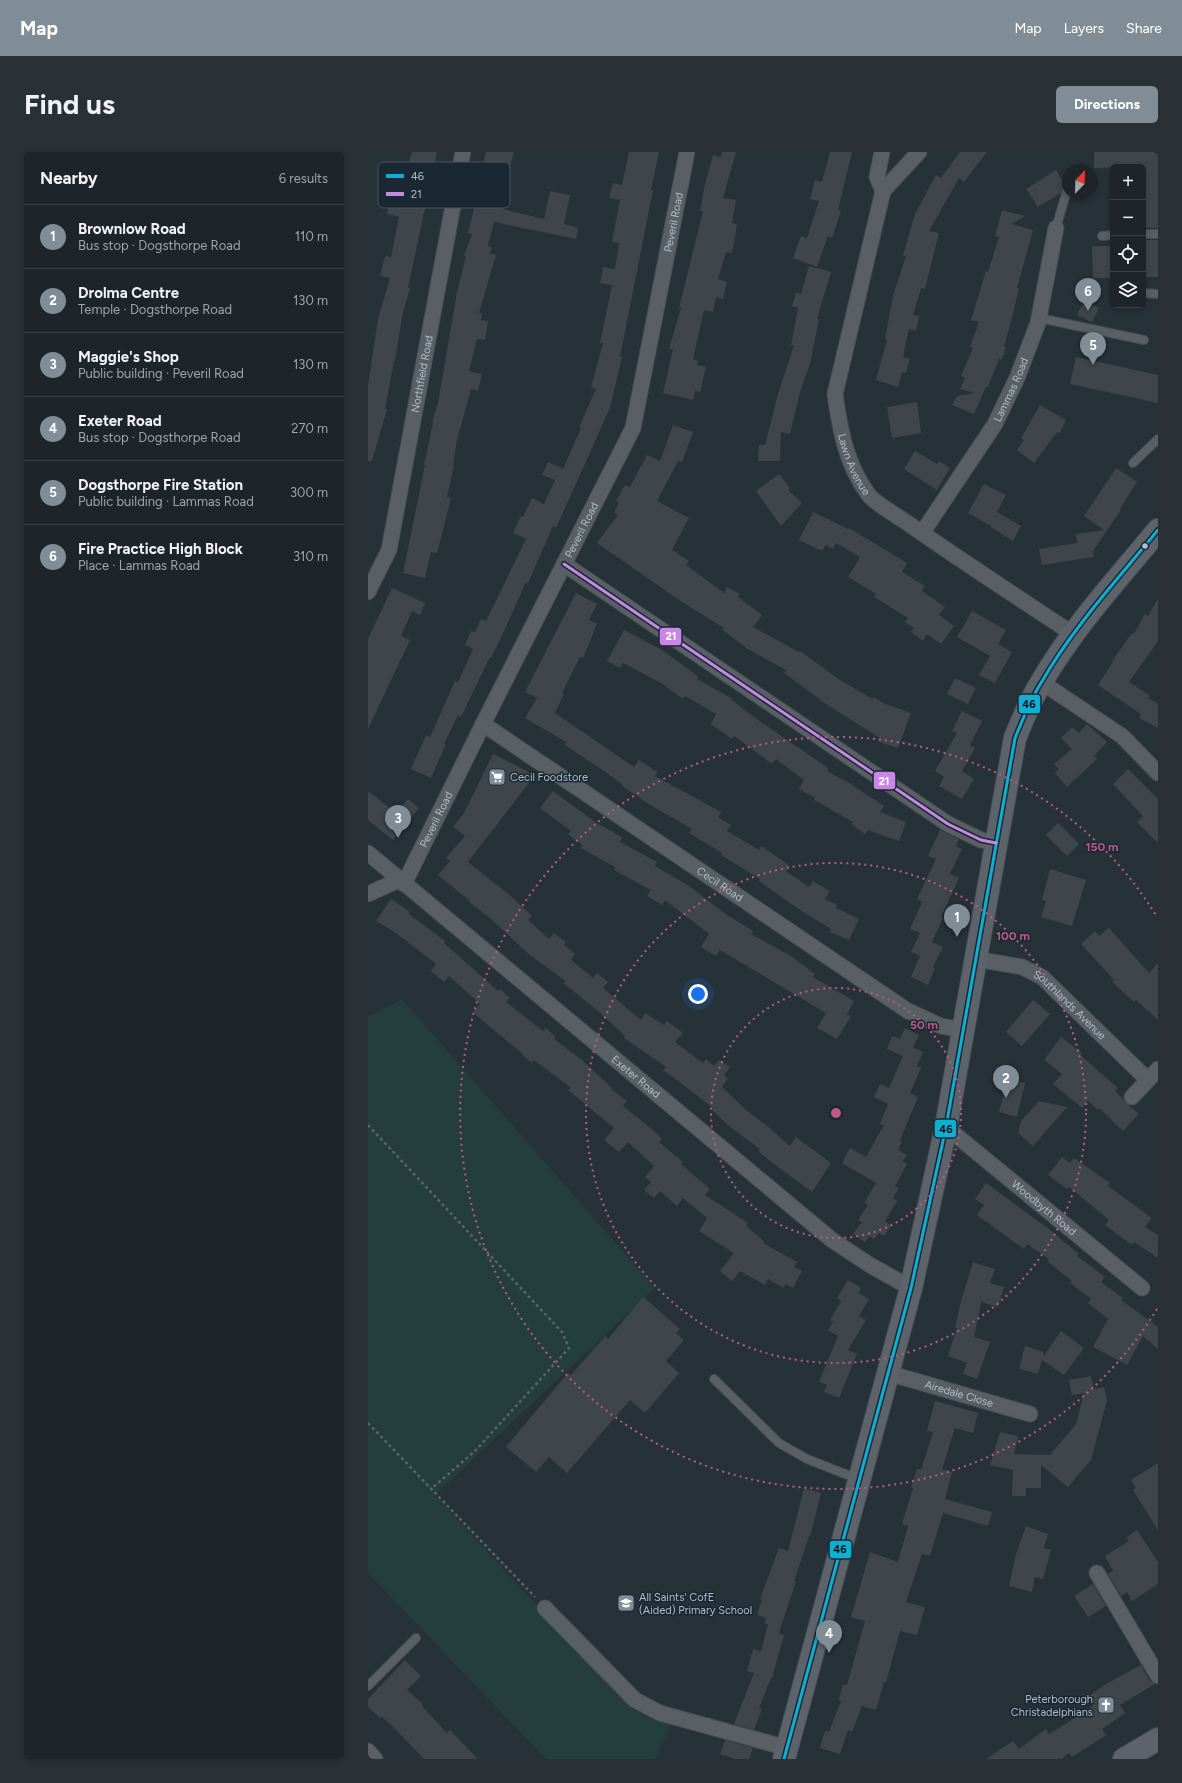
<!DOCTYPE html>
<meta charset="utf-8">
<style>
:root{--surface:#1d252a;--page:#2a3136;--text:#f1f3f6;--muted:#a0a5a8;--line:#3b4247;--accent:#818d96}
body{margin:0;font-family:Figtree,sans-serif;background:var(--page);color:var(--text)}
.controls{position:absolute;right:12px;top:12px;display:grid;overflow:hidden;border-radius:6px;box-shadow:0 2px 6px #0003}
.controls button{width:36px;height:36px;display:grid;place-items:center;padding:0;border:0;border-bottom:1px solid var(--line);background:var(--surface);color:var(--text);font:20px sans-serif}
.compass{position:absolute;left:694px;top:12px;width:36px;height:36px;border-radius:50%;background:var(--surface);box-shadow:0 2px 6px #0003;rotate:23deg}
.you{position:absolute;left:330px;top:842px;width:14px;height:14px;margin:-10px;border:3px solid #fff;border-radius:50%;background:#1a73e8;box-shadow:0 0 0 6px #1a73e833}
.badge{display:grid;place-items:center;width:26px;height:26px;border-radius:50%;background:var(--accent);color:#fff;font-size:13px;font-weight:700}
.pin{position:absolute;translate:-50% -33px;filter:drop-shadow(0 1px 2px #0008)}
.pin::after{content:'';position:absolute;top:21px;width:14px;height:12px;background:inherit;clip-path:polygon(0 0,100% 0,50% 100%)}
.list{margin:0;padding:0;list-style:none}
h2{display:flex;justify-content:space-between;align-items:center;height:52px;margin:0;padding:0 16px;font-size:17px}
h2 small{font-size:13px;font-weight:400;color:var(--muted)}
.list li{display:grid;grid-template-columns:26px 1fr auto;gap:12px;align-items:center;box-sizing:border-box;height:64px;padding:0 16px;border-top:1px solid var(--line)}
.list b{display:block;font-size:15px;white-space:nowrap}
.list p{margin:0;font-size:13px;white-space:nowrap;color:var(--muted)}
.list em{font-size:13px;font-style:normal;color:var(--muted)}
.icon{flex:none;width:22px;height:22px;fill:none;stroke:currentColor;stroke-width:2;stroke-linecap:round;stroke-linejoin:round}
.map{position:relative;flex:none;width:790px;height:1607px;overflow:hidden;border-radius:6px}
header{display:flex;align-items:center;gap:24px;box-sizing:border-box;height:56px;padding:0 20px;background:var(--accent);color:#fff}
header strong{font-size:19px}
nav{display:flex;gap:22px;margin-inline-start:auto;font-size:14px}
.intro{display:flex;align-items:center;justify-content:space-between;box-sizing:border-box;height:96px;padding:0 24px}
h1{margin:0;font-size:28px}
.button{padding:10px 18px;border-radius:6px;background:var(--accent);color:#fff;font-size:14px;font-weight:700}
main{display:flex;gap:24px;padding:0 24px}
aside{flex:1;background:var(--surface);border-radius:6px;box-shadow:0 2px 6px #0003}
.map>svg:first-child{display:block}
.green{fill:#243d3d}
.building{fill:#3e464c}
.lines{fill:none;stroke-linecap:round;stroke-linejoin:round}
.lane-casing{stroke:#464d52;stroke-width:10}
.street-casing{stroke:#464d52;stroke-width:17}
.secondary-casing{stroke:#464d52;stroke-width:24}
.path{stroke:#5b6368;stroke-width:2.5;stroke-dasharray:3 3;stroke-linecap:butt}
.lane{stroke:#585f65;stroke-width:8}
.street{stroke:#585f65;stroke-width:15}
.secondary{stroke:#5c636a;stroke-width:22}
.bus-1-casing{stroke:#1a2833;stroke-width:6}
.bus-2-casing{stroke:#1a2833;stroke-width:6}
.bus-1{stroke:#0dafd3;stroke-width:3}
.bus-2{stroke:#c787e3;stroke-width:3}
.ring{fill:none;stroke:#bb5a87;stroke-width:2;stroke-dasharray:2 4}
.bus-dot{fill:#b1bec9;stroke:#1a2833;stroke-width:1.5}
.labels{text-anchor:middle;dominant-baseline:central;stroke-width:3;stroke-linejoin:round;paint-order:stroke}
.street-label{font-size:11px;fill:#b1bec9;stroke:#1a2833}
.poi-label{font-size:11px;fill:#b1bec9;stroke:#1a2833;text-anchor:start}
.key{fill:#1a2833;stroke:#475560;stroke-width:1}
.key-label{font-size:11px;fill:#b1bec9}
.centre{fill:#bb5a87;stroke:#1a2833;stroke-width:2}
.ring-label{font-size:12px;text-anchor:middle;font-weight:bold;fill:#bb5a87;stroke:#1a2833;stroke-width:3;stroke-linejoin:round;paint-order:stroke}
.line-badge{stroke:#1a2833;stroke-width:1.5}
.badge-label{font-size:11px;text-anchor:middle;font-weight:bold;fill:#fff}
.pale-badge-label{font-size:11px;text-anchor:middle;font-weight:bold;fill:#111}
</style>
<header>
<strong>Map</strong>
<nav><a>Map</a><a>Layers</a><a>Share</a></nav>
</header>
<div class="intro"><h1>Find us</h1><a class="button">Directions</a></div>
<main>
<aside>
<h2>Nearby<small>6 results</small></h2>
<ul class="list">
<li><span class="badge">1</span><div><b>Brownlow Road</b><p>Bus stop · Dogsthorpe Road</p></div><em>110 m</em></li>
<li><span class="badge">2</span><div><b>Drolma Centre</b><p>Temple · Dogsthorpe Road</p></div><em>130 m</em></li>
<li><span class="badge">3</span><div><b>Maggie's Shop</b><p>Public building · Peveril Road</p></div><em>130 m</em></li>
<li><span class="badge">4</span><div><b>Exeter Road</b><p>Bus stop · Dogsthorpe Road</p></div><em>270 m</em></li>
<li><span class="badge">5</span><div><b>Dogsthorpe Fire Station</b><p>Public building · Lammas Road</p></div><em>300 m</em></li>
<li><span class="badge">6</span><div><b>Fire Practice High Block</b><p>Place · Lammas Road</p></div><em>310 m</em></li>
</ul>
</aside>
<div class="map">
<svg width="790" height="1607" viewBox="0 0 790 1607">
<rect width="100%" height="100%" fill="#273138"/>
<path class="green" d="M34 847 287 1136 67 1343 266 1558 290 1569 304 1571 287 1607H178L0 1421V865Z"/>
<g class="building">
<path d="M44 0H69L40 136H42L34 165 27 209H26L17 257H19L4 309H0V234L10 167 22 126 12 124 17 104 23 105 31 65 19 62 20 55 16 54 24 23 37 26Z"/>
<path d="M118 0H146L131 56 176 67 182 39 202 43 196 72 210 76 208 87 126 70 120 94 124 95 122 101 128 103 111 161H114L113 168 120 169 117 188 109 187 101 219 114 222 110 239 103 237 89 288 85 313H86L79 345 83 346 76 374 69 401 63 400 57 426 35 421 57 313H56L65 271 64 270 70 251 89 140 98 104H96L104 82 100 81 110 41 107 40Z"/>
<path d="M261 0H291L283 38H285L252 205H254L242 256 188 376 185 374 160 431 158 430 133 486 123 506 122 505 93 565 90 563 76 592H78L63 626 43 617 58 583 62 585 87 529 90 530 105 497 97 493 103 479 107 480 113 467 118 469 158 387 145 381 153 364 155 365 164 346 176 352 187 328 174 323 180 310 195 317 213 276 211 275 228 237 223 235 235 191H232L244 133 232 131 235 115 247 117 251 91 244 90 252 48 241 46 245 31 254 33Z"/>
<path d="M354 0H368L355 46 368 48 364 71 369 72 367 86 364 101 358 100 350 127 359 130 355 147 348 145 345 160 337 158 335 162 325 207 330 209 329 213 338 215 332 240 327 239 325 248 295 241 305 197H301L313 156H311L335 59H332L337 32 345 3 353 5Z"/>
<path d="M462 0H484L470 58 473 59 464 86 460 84 449 115 425 106 433 84 439 86 451 49 442 47 447 28 454 30Z"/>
<path d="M592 0H619L596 30 591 26 561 79 571 81 557 137 553 136 545 163 551 164 548 179 541 177 535 205 542 207 538 221 534 220 530 235 508 228 519 188 517 187 525 144 538 104 535 103 547 62 568 23 573 26Z"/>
<path d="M726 0H790V76H775V15L726 16Z"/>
<path d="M688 18 696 31 693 41 670 55 658 37Z"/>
<path d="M634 58 657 64 644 72 665 78 649 136H651L646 158 636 195H638L634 207H631L620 235H618L606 262 584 253 589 244 606 241 592 237 597 226 593 224 605 196 602 195 611 170 603 168 618 119 620 120 631 85 627 84Z"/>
<rect x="775" y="88" width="15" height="37"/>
<path d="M724 94H745V126H725Z"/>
<path d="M441 114 463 120 449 167H451L442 212 432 240 422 282 413 280 412 309H390L391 293H397L410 242 426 193H423L430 156 424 154 428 141 433 142Z"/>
<path d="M716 149 731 156 724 170 709 163Z"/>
<path d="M708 205 790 223V251L702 232Z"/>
<path d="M549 250 553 281 524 286 519 255Z"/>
<path d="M672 253 698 268 692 281 689 280 666 311 649 298 656 288 653 286Z"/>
<path d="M305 273 325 280 314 310 310 309 289 349 321 366 304 398 321 409 318 413 356 441 359 435 372 442 370 445 394 463 385 475 431 500 432 499 472 528 505 547 506 545 515 551 543 561 530 596 511 590 512 586 453 549V548L416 521 418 518 378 496 354 477 356 476 314 450 229 391 250 363 246 361 251 351 248 349 257 333 262 335 279 303 292 309Z"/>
<path d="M547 299 569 312 571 309 582 316 569 338 536 317Z"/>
<path d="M748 316 769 330 752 357 753 358 725 399 726 405 674 413 671 397 709 391 708 382 736 378 716 364Z"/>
<path d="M411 322 422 336 420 338 434 351 413 374 388 339Z"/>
<path d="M616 332 638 343 629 360 653 374 645 389 623 375V374L600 361Z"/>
<path d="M445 360 480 377 481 376 539 411 534 420 557 434 554 439 577 455 571 463 586 474 573 492 559 482 555 489 543 480 546 476 537 470 540 466 506 445 508 442 480 425 492 405 468 391 465 397 458 393 454 399 431 388Z"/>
<path d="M24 436 57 451 52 463 44 459 33 484 42 488 0 577V487Z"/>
<path d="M208 441 229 452 221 468 229 472 215 506 212 505 194 541 196 542 187 561 266 615 271 608 289 620 287 624 353 660 350 665 363 673 359 679 391 698 393 694 422 714 418 719 441 735 445 729 462 739 457 747 469 753 468 756 491 767 481 788 462 780 463 777 429 756 391 729 392 727 353 703 354 701 321 681 324 677 284 654 254 634 255 633 236 619 197 593 198 590 157 566 169 546 157 540Z"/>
<path d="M790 447V489L761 530 782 544 780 546 790 552V576L771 566 773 562 730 533 745 510 744 509 764 481 766 482 777 462 780 464Z"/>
<path d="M604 459 638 478 630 492 644 500 627 531 611 523 622 504 589 485Z"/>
<path d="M256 478 294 498 331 525 329 527 365 547 364 548 387 566 460 616 459 619 481 631 516 654 512 660 538 670 531 689 500 678 497 682 483 672 485 670 446 648 447 646 431 637 436 628 408 607 404 612 366 584 364 587 343 572 348 562 317 544 315 547 293 531 255 511 252 516 239 509Z"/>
<path d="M587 526 608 536 600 552 579 542Z"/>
<path d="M594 559 614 569 602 593 607 596 594 619 606 627 594 647 571 634 576 625 567 619 589 581 584 579Z"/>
<path d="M719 572 739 590 726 604 729 607 699 635 687 621 691 617 686 612 704 597 693 586 704 575 711 581Z"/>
<path d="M125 602 167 623 100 710 144 745 164 764 160 768 181 787 186 781 198 790 196 793 207 802 203 808 225 826 229 821 240 830 235 836 273 868 277 861 296 873 299 869 315 881 307 890 335 911 338 907 346 914 351 908 362 915 356 923 360 926 354 935 378 958 398 973 422 994 428 985 463 1011 444 1040 402 1009 390 999 392 997 361 974 343 957 345 956 309 928 295 918 298 915 256 886 257 884 229 858 195 831 198 829 163 804 122 766 101 750 102 749 70 723 82 709 78 706 97 684 85 675 96 661Z"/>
<path d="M760 617 790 647V691L769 670 775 664 745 632Z"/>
<path d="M0 639 28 661 40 647 51 656 25 688 0 668Z"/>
<path d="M185 639 230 672 254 685 252 690 289 710 287 714 321 734 359 763 385 779 383 782 423 804 447 822 445 825 486 849 479 862 483 864 469 887 449 876 458 861 352 798 348 804 333 795 341 782 297 748 294 753 279 744 283 738 246 718 247 715 213 696 214 693 200 682 203 679 172 656Z"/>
<path d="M690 671 711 692 699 704 678 683Z"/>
<path d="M572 678 591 687 588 694 594 697 582 722 591 726 573 765 575 766 564 790 575 795 565 815 567 816 560 833 543 825 552 804 543 800 552 781 542 777 554 750 549 747 568 707 560 704Z"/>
<path d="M682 717 718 728 704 774 673 765 678 749 674 748Z"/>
<path d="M23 747 42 760 41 762 77 789 76 791 130 839 132 837 142 846 138 850 175 879 178 876 188 885 186 887 214 908 244 936 243 937 259 949 255 954 286 979 294 987 291 990 315 1010 313 1012 342 1037 337 1043 380 1071 378 1074 396 1089 395 1091 429 1110 426 1115 434 1119 425 1136 417 1132 416 1136 400 1127 397 1133 372 1119 364 1129 352 1119 366 1101 331 1079 339 1066 315 1046 309 1054 292 1039 286 1046 276 1038 283 1030 277 1025 286 1014 260 990 251 1000 236 988 246 976 200 938 203 936 166 908 164 911 154 903 155 902 128 880 105 860 112 852 81 824 76 830 63 819 68 812 28 781 8 769Z"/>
<path d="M741 776 781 821 790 811V868L768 848 766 850 744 830 746 828 713 792 727 779 731 784Z"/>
<path d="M665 848 682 862 654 894 638 880Z"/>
<path d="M537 876 551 883 545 895 555 900 549 914 553 916 542 941 550 945 532 988 534 989 530 998 539 1003 535 1009 539 1012 527 1034 531 1036 525 1046 529 1049 517 1069 523 1074 516 1084 511 1081 506 1087 501 1084 497 1090 485 1082 494 1070 490 1068 500 1053 496 1051 508 1031 474 1011 482 996 498 1005 516 973 512 972 520 952 506 945 512 932 521 936 535 904 519 897 524 884 532 887Z"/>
<path d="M693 885 714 901 712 903 750 936 747 939 755 947 758 951 771 962 755 979 731 956 730 958 720 949 714 956 685 932 694 922 676 908Z"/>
<path d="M639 927 657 931 649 965 631 960Z"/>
<path d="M671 949 699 955 665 994 650 981 653 969Z"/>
<path d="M694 1005 702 1011 706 1006 742 1031 740 1034 784 1066 777 1075 790 1083V1106L766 1090 764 1093 737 1073 741 1068 701 1035 699 1037 680 1023Z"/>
<path d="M618 1031 678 1075 711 1102 709 1104 737 1125 733 1130 755 1146 753 1148 790 1175V1197L775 1184 759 1213 725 1195 740 1167 720 1151 723 1147 702 1131 704 1129 679 1109 681 1107 659 1092 656 1097 609 1063 616 1053 607 1047Z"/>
<path d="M605 1110 627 1117 622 1131 636 1135 630 1155 613 1150 606 1185 622 1190 609 1227 595 1222 599 1211 580 1204 589 1176H587L593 1149Z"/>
<path d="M480 1128 493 1136 490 1141 501 1147 491 1164 498 1168 480 1198 489 1202 471 1246 456 1240 459 1233 451 1230 470 1184 460 1178 465 1170 462 1168 473 1149 469 1146Z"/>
<path d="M275 1145 312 1177 308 1181 316 1188 298 1209 311 1221 277 1261 262 1248 199 1321 181 1305 168 1320 138 1295 200 1221 203 1223 237 1184 240 1187Z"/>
<path d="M693 1179 716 1196 696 1223 674 1208 670 1222 651 1217 657 1194 676 1200 675 1205Z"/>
<path d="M723 1224 726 1237 736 1235 739 1248 723 1308 700 1335 673 1313V1336H658V1344H644L645 1318 622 1313 632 1280 650 1284 646 1302 682 1303 708 1272 716 1241 704 1243 701 1228Z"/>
<path d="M567 1249 610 1261 605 1281 587 1276 574 1317 584 1320 577 1347 624 1360 620 1374 575 1361 562 1404 554 1402 538 1450 557 1455 549 1483 532 1479 518 1530H516L508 1558 494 1554 484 1580 480 1578 472 1602 452 1596 457 1579 461 1580 473 1549 471 1548 475 1532 479 1533 497 1469 483 1465 502 1400 530 1410 540 1374 534 1372 545 1336H543L549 1317 553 1318 565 1280 559 1279Z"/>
<path d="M790 1311V1378L765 1338 768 1336 763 1328Z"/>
<path d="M436 1336 453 1341 442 1385 441 1384 426 1429H428L411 1481 416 1483 404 1526H403L391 1556 394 1557 386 1578 366 1572 386 1521 379 1519 385 1497 393 1499 400 1472 396 1471 398 1466 389 1463 394 1448 392 1447 411 1396 420 1399Z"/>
<path d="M658 1374 680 1382 676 1396 683 1398 675 1427 667 1425 664 1440 641 1434 648 1402Z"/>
<path d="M769 1378 790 1410V1432L764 1449 759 1440 753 1444 740 1422 745 1419 737 1404 761 1389 758 1386Z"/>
<path d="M725 1432 738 1454 720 1465 706 1444Z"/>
<path d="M37 1508 53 1524 39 1538 55 1552 54 1554 79 1581 82 1578 110 1607H56L25 1575 14 1565 12 1566 0 1555V1547Z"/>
<path d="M773 1513 782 1529 787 1532 752 1553 757 1561 734 1577 738 1583 704 1605 701 1601 694 1607H618L645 1589 651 1597 678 1577 681 1582 696 1573 725 1554 719 1545 738 1532Z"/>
<path d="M357 1588 385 1596 381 1607H367L352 1602Z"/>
</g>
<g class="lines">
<g class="lane-casing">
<g id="lane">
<path d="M688 76 700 35"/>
<path d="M775 82H790"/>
<path d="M734 84 745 83"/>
<path d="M775 141 790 142"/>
<path d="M671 166 776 188"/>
<path d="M765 311 790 287"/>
<path d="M346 1227 411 1291 439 1307 490 1327"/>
<path d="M0 1534 48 1486"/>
</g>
</g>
<g class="street-casing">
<g id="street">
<path d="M514 0 509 25 515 39"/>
<path id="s1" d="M551 0 515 39 467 242C472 278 478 312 500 342 506 351 531 365 541 372 595 410 651 446 705 482"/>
<path id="s2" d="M554 381 627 272 649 226 670 171 688 76"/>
<path d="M196 412 580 672 613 688 628 691"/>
<path id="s3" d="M0 440 21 398 95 0"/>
<path d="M673 530 754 584 790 621"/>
<path id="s4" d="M115 572 540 859 573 874 595 878"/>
<path id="s5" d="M0 701 464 1088 502 1113 543 1136"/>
<path id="s6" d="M36 732 115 572 265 276 319 0"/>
<path d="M0 742 31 728"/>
<path id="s7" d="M608 807 654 815 674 825 780 928"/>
<path d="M764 945 790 917"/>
<path id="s8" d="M578 975 774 1136"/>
<path id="s9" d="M520 1221 662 1262"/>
<path d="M729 1421 790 1524"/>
<path d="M177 1456 267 1548 292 1561 419 1596"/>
<path d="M0 1599 7 1607"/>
</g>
</g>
<g class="secondary-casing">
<g id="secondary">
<path d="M416 1607 543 1136 578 975 647 586C655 567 662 548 673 531 705 475 750 427 790 378"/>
<path d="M756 1607 790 1587"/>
</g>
</g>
<g class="path">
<path d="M0 973 194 1180 201 1196 107 1299 63 1337"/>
<path d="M0 1271 167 1445"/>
</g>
<use href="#lane" class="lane"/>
<use href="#street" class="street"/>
<use href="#secondary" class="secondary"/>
<g class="bus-1-casing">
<path id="bus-1" d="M416 1607 543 1136 578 975 647 586C655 567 662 548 673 531 705 475 750 427 790 378"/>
</g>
<g class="bus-2-casing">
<path id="bus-2" d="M196 412 580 672 613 688 628 691"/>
</g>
<use href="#bus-1" class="bus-1"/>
<use href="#bus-2" class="bus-2"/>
</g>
<g class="ring">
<circle cx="468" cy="961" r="125"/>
<circle cx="468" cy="961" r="250"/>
<path d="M789 1157A376 376 0 1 1 789 765"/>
</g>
<defs>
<g id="supermarket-square" transform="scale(0.9)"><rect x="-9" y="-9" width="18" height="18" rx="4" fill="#818d96" stroke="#1a2833"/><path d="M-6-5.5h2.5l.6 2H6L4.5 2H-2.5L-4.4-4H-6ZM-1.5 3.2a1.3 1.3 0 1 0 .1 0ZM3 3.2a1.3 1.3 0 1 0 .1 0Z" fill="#fff"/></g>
<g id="school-square" transform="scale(0.9)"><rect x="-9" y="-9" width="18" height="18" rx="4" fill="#818d96" stroke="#1a2833"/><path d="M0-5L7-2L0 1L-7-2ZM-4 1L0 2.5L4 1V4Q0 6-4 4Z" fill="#fff"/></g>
<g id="church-square" transform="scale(0.9)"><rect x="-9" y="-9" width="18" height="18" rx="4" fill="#818d96" stroke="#1a2833"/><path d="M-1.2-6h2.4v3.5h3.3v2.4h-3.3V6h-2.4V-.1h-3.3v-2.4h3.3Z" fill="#fff"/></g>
</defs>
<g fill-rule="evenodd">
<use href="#supermarket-square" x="129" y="625"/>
<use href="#school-square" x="258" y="1451"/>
<use href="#church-square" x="738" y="1553"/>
</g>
<circle class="bus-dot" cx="777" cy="394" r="3.5"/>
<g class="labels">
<g class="street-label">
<text stroke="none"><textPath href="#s6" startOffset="720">Peveril Road</textPath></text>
<text stroke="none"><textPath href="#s3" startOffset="226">Northfield Road</textPath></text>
<text stroke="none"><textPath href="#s2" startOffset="169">Lammas Road</textPath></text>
<text stroke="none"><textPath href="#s1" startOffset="335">Lawn Avenue</textPath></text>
<text stroke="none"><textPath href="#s6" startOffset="396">Peveril Road</textPath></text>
<text stroke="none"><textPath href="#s6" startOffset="72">Peveril Road</textPath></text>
<text stroke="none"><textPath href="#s4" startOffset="286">Cecil Road</textPath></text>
<text stroke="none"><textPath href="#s7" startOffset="108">Southlands Avenue</textPath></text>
<text stroke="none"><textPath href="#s5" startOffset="349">Exeter Road</textPath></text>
<text stroke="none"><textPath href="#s8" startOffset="127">Woodbyth Road</textPath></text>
<text stroke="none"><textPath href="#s9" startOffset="74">Airedale Close</textPath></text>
</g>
<g class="poi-label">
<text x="142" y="625">Cecil Foodstore</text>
<text x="271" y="1445">All Saints' CofE<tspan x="271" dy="13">(Aided) Primary School</tspan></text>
<text x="725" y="1547" text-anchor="end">Peterborough<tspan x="725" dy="13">Christadelphians</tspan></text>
</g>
</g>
<rect x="10" y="10" width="132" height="46" rx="6" class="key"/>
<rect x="18" y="22" width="18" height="4" fill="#0dafd3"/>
<rect x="18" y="40" width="18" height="4" fill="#c787e3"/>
<g class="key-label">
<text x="43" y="28">46</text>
<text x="43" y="46">21</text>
</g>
<circle cx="468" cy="961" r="6" class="centre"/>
<g class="ring-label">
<text x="734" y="699">150 m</text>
<text x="645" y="788">100 m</text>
<text x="556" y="877">50 m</text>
</g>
<g class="line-badge">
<rect x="291" y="475" width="23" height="19" rx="4" fill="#c787e3"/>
<rect x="650" y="542" width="23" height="20" rx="4" fill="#0dafd3"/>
<rect x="505" y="619" width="23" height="19" rx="4" fill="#c787e3"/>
<rect x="566" y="967" width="23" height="19" rx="4" fill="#0dafd3"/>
<rect x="461" y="1388" width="23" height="19" rx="4" fill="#0dafd3"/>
</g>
<g class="badge-label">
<text x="303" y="488">21</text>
<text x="516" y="633">21</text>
</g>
<g class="pale-badge-label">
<text x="661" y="556">46</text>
<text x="578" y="981">46</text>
<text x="472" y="1401">46</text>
</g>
</svg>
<div class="controls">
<button>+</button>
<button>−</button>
<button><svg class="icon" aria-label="locate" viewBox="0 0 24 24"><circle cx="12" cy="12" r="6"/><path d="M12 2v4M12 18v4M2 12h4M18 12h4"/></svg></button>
<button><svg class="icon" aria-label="layers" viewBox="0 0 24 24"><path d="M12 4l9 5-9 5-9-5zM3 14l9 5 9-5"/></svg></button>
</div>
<svg class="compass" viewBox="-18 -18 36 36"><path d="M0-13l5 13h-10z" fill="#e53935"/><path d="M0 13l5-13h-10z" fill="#a0a5a8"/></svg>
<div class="you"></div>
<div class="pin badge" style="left:589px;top:785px">1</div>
<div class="pin badge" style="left:638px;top:946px">2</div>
<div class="pin badge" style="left:30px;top:686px">3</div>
<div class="pin badge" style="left:461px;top:1501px">4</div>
<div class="pin badge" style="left:725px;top:213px">5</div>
<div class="pin badge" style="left:720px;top:159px">6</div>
</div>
</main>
